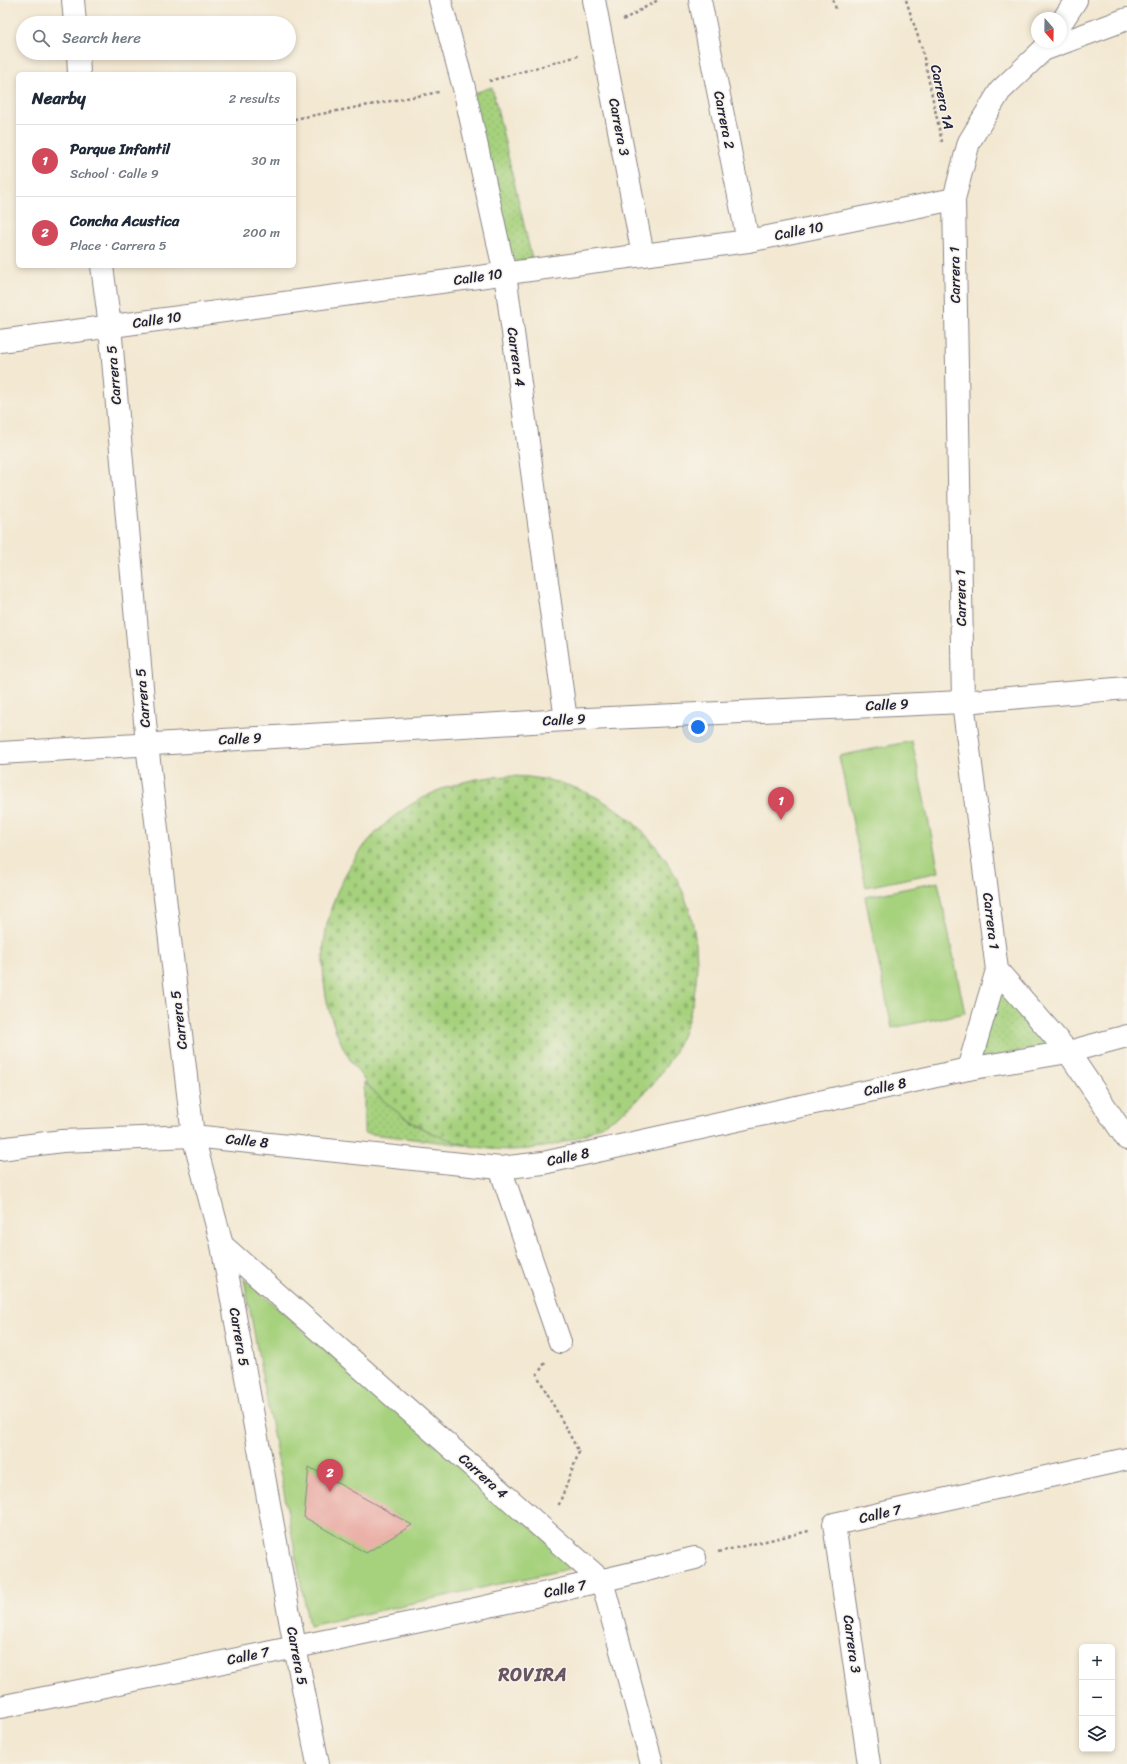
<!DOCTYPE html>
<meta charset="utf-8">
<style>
:root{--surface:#fff;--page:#f2f2f3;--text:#1f2937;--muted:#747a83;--line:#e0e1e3;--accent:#d1495b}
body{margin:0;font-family:Sriracha,sans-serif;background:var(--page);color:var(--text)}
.controls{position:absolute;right:12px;bottom:12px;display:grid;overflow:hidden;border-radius:6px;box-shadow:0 2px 6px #0003}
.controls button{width:36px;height:36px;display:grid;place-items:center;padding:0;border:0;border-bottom:1px solid var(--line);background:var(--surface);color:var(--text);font:20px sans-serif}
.compass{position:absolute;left:1031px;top:12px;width:36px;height:36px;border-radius:50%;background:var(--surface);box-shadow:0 2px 6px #0003;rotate:160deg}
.you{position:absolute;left:698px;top:727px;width:14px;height:14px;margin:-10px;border:3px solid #fff;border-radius:50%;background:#1a73e8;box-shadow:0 0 0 6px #1a73e833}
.badge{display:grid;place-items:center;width:26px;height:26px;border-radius:50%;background:var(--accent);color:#fff;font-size:13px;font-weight:700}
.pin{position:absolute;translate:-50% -33px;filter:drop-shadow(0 1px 2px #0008)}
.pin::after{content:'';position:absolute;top:21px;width:14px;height:12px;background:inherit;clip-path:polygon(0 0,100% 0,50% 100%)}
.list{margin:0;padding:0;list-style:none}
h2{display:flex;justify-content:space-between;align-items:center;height:52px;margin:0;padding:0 16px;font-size:17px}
h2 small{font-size:13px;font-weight:400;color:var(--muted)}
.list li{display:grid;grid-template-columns:26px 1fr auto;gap:12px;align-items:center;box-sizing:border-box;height:72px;padding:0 16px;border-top:1px solid var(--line)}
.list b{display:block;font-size:15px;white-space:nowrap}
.list p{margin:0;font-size:13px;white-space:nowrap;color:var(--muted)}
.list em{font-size:13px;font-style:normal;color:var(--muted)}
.icon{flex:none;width:22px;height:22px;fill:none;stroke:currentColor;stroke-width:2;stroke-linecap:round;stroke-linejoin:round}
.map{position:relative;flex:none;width:1127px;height:1764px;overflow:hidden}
.search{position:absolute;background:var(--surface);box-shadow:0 2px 6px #0003;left:16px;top:16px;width:280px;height:44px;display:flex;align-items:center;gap:10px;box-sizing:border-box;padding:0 14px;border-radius:22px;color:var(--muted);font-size:15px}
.panel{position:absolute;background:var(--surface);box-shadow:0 2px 6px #0003;left:16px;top:72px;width:280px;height:196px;border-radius:6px}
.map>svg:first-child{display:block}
.grass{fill:url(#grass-dots);stroke:#647a5c}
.cemetery{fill:url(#cemetery-stones);stroke:#647a5c}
.park{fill:#a6d17d;stroke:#647a5c}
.building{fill:#eab1a9}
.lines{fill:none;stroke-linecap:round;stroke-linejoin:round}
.minor-casing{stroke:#8a8586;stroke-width:24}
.tertiary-casing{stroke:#8a8586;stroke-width:24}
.path{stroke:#8a8586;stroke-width:2.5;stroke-dasharray:3 3;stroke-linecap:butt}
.minor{stroke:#fff;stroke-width:22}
.tertiary{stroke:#fff;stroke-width:22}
.labels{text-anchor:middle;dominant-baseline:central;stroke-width:3;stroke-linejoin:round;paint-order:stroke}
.street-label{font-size:14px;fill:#22223b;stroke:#f7f3e8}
.district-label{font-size:18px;font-weight:bold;letter-spacing:1px;fill:#685462;stroke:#f7f3e8}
</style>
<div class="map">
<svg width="1127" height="1764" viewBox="0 0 1127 1764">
<defs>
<pattern id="grass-dots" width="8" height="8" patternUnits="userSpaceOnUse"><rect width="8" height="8" fill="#a6d17d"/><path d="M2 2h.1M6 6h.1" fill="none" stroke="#8fb36d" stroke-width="1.8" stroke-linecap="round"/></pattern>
<pattern id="cemetery-stones" width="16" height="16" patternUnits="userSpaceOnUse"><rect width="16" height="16" fill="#a6d17d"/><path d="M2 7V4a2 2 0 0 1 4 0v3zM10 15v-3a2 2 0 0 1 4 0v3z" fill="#8fb36d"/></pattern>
</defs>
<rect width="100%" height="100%" fill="#f7f3e8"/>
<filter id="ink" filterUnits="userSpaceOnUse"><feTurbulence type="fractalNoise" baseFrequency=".025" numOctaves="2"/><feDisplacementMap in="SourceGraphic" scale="8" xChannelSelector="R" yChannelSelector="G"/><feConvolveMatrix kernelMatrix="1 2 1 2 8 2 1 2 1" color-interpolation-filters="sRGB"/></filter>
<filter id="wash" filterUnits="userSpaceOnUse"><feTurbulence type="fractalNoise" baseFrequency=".012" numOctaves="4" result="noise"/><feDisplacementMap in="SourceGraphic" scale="16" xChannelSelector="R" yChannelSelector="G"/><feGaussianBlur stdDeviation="0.9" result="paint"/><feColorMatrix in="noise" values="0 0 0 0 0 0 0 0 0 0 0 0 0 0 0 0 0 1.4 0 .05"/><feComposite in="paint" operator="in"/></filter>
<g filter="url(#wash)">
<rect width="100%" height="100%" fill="#f3e8d2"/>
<g class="grass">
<path d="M492 87 532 259 506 263 469 95Z"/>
<path d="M1000 984 1053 1045 977 1060Z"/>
<path d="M364 1082C376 1093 388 1105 401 1115 421 1132 447 1138 471 1146L364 1133Z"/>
</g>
<circle class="cemetery" cx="510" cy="963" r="187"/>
<g class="park">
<path d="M912 741 939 872 866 887 839 756Z"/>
<path d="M938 882 965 1013 892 1028 865 897Z"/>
<path d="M244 1279 577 1567 309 1626Z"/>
</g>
<g id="blocks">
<path class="building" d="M309 1467 412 1525 366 1553 304 1517Z"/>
</g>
</g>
<g filter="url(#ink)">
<use href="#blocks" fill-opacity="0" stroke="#8a8586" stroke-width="1"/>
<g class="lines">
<g class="minor-casing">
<g id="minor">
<path d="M440 0 464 88 505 274 566 720"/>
<path d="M594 0 643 255"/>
<path d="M700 0 748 241"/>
<path d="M1061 23 1076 0"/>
<path d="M1048 42 1043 50 1000 91 969 142 954 199 963 702 997 970 1068 1052 1127 1139"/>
<path d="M1043 50 1127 19"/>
<path d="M0 341 748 241 954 199"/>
<path d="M0 753 566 720 963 702 1127 688"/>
<path d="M968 1069 997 970"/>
<path d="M0 1149 62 1141 193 1136 500 1168 543 1163 968 1069 1068 1052 1127 1036"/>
<path d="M500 1168 560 1342"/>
<path d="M222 1245 602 1581 652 1764"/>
<path d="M0 1707C232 1660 465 1615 695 1558"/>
<path d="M869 1764 834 1524 1127 1459"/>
</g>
</g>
<g class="tertiary-casing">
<g id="tertiary">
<path d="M73 0 75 23"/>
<path d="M78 53 79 74"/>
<path d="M102 266 110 326 147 744 193 1136 222 1245 295 1647 318 1764"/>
</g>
</g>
<g class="path">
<path d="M833 0 836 9"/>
<path d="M906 0 922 49 942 142"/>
<path d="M623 20 658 0"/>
<path d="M489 81 578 56"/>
<path d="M294 119 439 92"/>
<path d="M545 1363 537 1375 579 1452 558 1507"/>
<path d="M718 1552 809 1531"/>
</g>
<use href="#minor" class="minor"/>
<use href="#tertiary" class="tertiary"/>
</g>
</g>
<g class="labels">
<g class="street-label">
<text transform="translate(942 97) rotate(78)">Carrera 1A</text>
<text transform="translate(724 120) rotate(79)">Carrera 2</text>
<text transform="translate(619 127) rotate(79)">Carrera 3</text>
<text transform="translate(799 231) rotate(-11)">Calle 10</text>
<text transform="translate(955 275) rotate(-91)">Carrera 1</text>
<text transform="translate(478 277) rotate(-8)">Calle 10</text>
<text transform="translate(157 320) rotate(-8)">Calle 10</text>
<text transform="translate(516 357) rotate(82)">Carrera 4</text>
<text transform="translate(114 375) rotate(-95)">Carrera 5</text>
<text transform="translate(961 598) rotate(-91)">Carrera 1</text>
<text transform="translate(143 698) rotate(-95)">Carrera 5</text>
<text transform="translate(887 705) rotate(-3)">Calle 9</text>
<text transform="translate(564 720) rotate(-3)">Calle 9</text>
<text transform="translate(240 739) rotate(-3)">Calle 9</text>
<text transform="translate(991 921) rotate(83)">Carrera 1</text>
<text transform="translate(179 1020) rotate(-97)">Carrera 5</text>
<text transform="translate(885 1087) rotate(-12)">Calle 8</text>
<text transform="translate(247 1141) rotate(6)">Calle 8</text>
<text transform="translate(568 1157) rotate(-12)">Calle 8</text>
<text transform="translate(239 1337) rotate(80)">Carrera 5</text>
<text transform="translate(483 1476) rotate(42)">Carrera 4</text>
<text transform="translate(880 1514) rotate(-13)">Calle 7</text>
<text transform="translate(565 1589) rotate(-12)">Calle 7</text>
<text transform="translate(852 1644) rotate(82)">Carrera 3</text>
<text transform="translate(248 1656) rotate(-12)">Calle 7</text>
<text transform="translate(297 1656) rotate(79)">Carrera 5</text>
</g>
<g class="district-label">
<text x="533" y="1675">ROVIRA</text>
</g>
</g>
</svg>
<div class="controls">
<button>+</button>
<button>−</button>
<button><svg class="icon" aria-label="layers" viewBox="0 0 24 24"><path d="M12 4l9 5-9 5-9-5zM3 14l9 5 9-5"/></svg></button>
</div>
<svg class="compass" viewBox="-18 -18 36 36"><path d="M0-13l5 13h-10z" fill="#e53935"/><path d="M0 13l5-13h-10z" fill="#747a83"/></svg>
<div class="you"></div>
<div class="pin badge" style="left:781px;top:820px">1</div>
<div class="pin badge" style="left:330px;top:1492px">2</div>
<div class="search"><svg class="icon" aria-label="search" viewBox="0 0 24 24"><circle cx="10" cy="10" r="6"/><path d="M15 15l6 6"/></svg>Search here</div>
<section class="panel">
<h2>Nearby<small>2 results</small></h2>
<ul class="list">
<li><span class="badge">1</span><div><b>Parque Infantil</b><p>School · Calle 9</p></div><em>30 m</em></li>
<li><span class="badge">2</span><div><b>Concha Acustica</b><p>Place · Carrera 5</p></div><em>200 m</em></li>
</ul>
</section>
</div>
